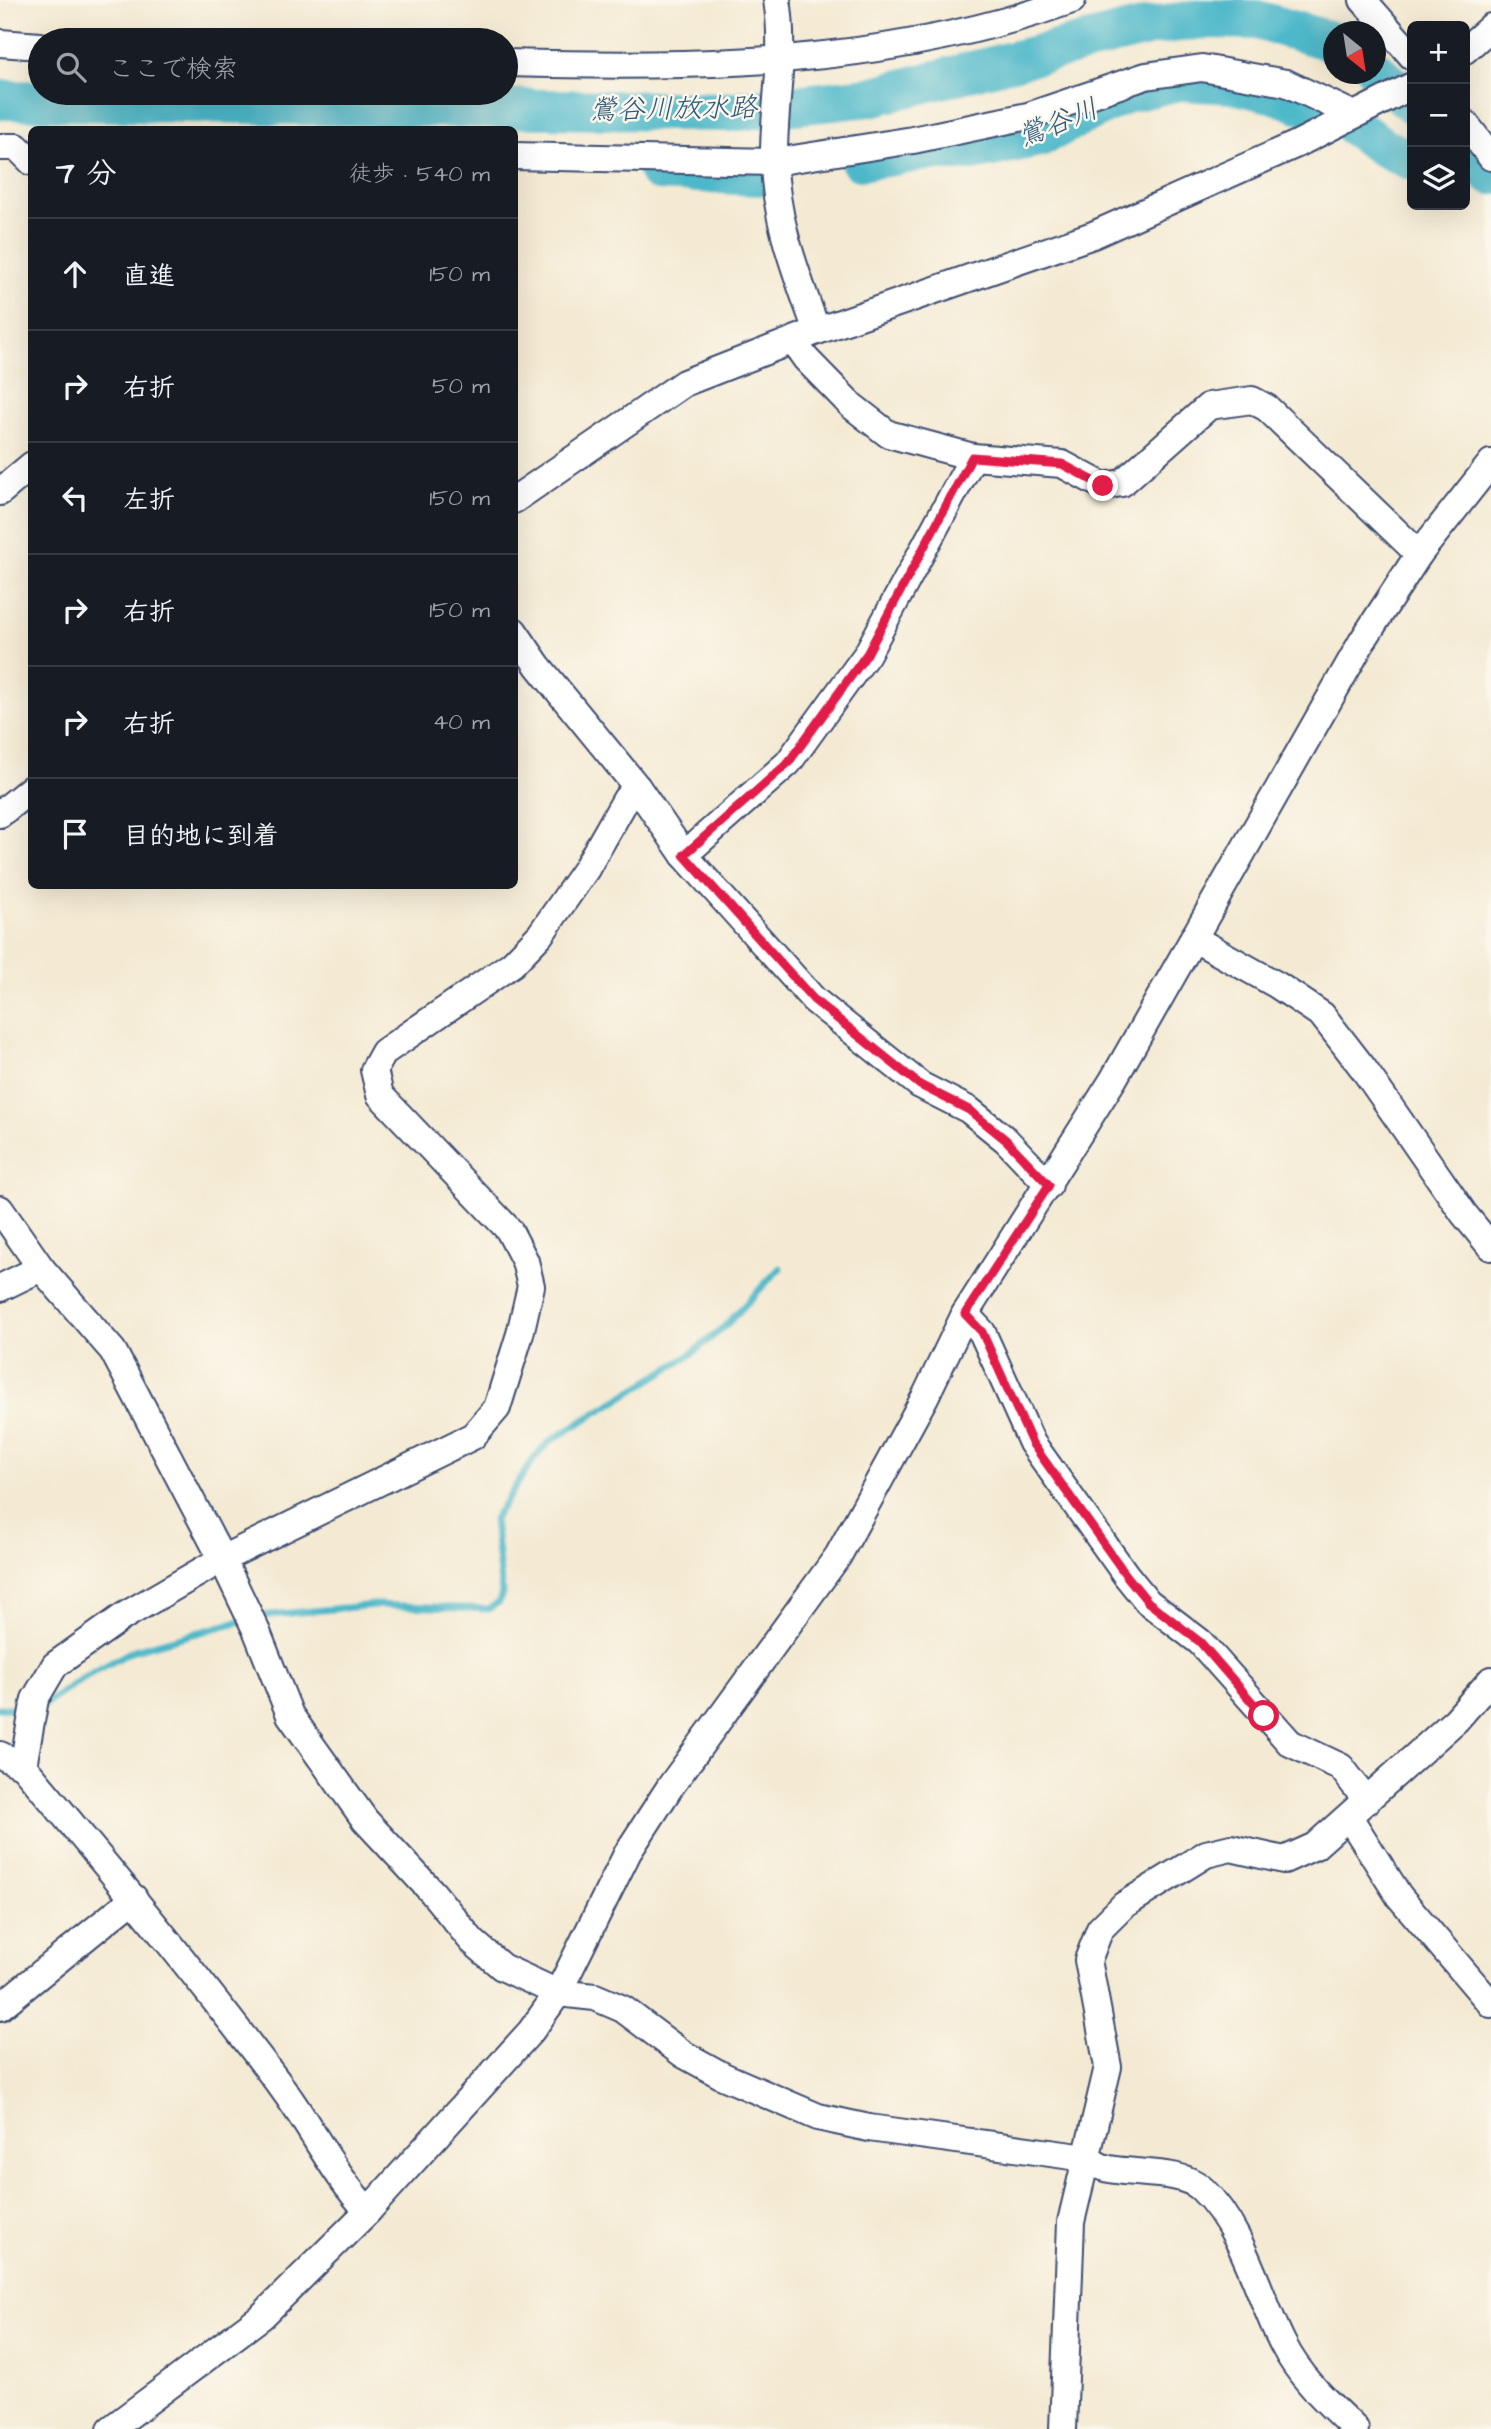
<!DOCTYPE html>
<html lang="ja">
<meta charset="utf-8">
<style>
:root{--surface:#171b24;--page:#20242c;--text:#f1f3f6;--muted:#9ea1a6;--line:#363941}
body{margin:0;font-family:"Architects Daughter","Klee One",sans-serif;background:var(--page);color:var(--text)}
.controls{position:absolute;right:21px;top:21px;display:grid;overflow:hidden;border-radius:10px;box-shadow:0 7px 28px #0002}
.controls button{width:63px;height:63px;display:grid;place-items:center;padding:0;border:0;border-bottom:2px solid var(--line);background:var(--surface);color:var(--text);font:35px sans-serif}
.compass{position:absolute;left:1323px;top:21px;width:63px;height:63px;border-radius:50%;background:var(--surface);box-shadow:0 7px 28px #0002;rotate:150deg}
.stop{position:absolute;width:21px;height:21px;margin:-16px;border:5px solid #e11d48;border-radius:50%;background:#fff}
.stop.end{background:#e11d48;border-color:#fff;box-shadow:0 2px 7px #0008}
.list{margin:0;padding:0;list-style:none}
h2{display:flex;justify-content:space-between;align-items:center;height:91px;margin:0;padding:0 28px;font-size:30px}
h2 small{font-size:23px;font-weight:400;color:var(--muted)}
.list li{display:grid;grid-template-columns:46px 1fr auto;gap:21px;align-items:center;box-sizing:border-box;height:112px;padding:0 28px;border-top:2px solid var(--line)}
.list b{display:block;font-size:26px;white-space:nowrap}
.list em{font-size:23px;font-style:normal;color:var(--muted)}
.icon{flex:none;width:38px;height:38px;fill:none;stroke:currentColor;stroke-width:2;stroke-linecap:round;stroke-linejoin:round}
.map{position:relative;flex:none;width:1491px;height:2429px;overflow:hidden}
.search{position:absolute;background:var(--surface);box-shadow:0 7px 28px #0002;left:28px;top:28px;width:490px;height:77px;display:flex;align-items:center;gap:18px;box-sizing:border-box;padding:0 24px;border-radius:38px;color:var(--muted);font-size:26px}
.panel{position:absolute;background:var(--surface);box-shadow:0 7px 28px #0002;left:28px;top:126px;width:490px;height:763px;border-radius:10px}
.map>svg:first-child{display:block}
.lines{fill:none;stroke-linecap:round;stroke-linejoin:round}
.stream{stroke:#4db8c9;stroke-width:7}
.river{stroke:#4db8c9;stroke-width:40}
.street-casing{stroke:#3c4b70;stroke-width:30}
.street{stroke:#fff;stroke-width:26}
.route{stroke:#e11d48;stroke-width:9}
.labels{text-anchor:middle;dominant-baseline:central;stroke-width:5;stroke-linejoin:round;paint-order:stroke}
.water-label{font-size:28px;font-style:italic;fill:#2a587e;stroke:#fbf7ec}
</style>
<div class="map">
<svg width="1491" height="2429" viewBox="0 0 1491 2429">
<rect width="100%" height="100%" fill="#fbf7ec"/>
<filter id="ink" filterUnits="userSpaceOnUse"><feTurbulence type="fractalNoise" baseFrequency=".0143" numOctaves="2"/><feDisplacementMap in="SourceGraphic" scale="14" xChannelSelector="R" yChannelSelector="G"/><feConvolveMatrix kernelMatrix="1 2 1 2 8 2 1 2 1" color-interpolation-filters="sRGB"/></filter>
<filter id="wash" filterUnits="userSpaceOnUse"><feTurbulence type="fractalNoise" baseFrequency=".00686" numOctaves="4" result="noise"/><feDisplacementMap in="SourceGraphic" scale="28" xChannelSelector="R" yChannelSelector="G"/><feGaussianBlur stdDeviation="1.57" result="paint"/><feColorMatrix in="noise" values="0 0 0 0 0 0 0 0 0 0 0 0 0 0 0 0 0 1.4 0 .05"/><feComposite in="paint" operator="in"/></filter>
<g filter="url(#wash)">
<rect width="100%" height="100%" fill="#f4ead3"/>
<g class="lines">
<g class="stream">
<path d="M1204 19 1241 0"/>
<path d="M41 1707 81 1679 134 1650 259 1616 375 1605 489 1609 499 1602 502 1593 494 1519 535 1457 550 1441 689 1356 724 1327 780 1268"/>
<path d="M0 1708H30"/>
</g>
<g class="river">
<path d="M1376 70 1412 104"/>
<path d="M0 100 728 112 870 97 1150 26 1204 19 1257 20 1334 42"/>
<path d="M1353 126 1383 147 1412 161"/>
<path d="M1465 152 1491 175"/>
<path d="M860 161 926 151H973L1040 137 1127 93 1179 81 1233 84 1275 94 1318 111"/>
<path d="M658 171 760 176"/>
</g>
</g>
</g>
<g filter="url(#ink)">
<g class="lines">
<g class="street-casing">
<g id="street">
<path d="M777 0C786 54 773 106 774 161 775 221 797 275 817 331"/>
<path d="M1363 0 1412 56"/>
<path d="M0 43 40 46"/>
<path d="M1465 50 1491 27"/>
<path d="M506 63C699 68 889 66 1072 0"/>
<path d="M1465 123 1491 157"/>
<path d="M0 147H17L32 162"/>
<path d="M514 156 774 162 913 140 1028 116 1146 76 1202 68 1286 83 1352 114"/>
<path d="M793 341 806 359 852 406 888 434 973 457 1062 464 1103 486 1122 483 1209 406 1252 400 1267 408 1419 554"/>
<path d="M0 492 32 465"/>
<path d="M514 500 684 383 817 331 1093 235 1297 144 1412 86"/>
<path d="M514 631 538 666 637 787 684 855 814 1000 920 1085 969 1110 1006 1140 1049 1185"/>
<path d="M0 814 32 788"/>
<path d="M684 855 788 763 867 654 973 457"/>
<path d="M1193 938 1277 985 1322 1015 1363 1068 1464 1214 1491 1247"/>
<path d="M0 1209 41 1268 113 1351 222 1559 257 1632 290 1715 365 1820 433 1893 472 1941 502 1967 558 1993 595 1997 623 2009 683 2054 723 2076 818 2117 869 2128 1086 2158C1092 2161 1098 2166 1105 2168 1131 2175 1182 2169 1202 2189 1243 2228 1258 2295 1283 2344 1300 2378 1328 2403 1355 2429"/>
<path d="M0 1288 41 1268"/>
<path d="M965 1314 982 1332 1032 1443 1126 1575 1148 1602 1200 1642 1290 1743 1341 1767 1367 1801"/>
<path d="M0 1755 23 1766C111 1870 198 1976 280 2085 311 2126 333 2174 368 2211"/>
<path d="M23 1766 35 1699 55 1665 124 1616 222 1559 473 1436 497 1408 520 1334 531 1286 525 1261 509 1230 380 1095 374 1070 384 1052 512 964 540 935 586 869 626 799 637 787"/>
<path d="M1349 1817 1399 1896 1491 2004"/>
<path d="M0 2007 134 1898"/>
<path d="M111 2429 262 2316 368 2211 531 2031 558 1993 628 1852 670 1787 838 1556 925 1397 965 1314 1113 1080 1363 640 1419 554 1491 463"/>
<path d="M1063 2429 1071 2222 1108 2067 1088 1960 1100 1929 1124 1905 1206 1854 1231 1848 1284 1860 1315 1846 1456 1720 1491 1680"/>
</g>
</g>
<use href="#street" class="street"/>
</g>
</g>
<g class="lines" filter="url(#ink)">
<path class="route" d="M1103 486 1062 464 972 457 867 654 788 763 684 855 814 1000 920 1085 969 1110 1006 1140 1049 1185 965 1314 982 1332 1032 1443 1126 1575 1148 1602 1200 1642 1264 1716"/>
</g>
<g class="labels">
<g class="water-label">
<text transform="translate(673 109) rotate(-1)">鶯谷川放水路</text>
<text transform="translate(1058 123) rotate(-22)">鶯谷川</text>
</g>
</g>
</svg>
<div class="controls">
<button>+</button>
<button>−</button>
<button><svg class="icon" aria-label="layers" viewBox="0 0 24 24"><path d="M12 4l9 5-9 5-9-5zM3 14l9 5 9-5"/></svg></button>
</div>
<svg class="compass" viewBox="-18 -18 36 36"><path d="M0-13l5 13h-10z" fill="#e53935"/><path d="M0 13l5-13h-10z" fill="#9ea1a6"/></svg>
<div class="stop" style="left:1264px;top:1716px"></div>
<div class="stop end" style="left:1103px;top:486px"></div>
<div class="search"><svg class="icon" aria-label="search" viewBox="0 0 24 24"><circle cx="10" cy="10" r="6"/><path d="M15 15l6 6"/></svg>ここで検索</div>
<section class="panel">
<h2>7 分<small>徒歩 · 540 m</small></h2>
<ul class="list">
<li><svg class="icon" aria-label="ahead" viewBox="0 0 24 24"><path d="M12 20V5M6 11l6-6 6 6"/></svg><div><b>直進</b></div><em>150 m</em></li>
<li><svg class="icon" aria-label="right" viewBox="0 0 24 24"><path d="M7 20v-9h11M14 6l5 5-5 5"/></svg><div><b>右折</b></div><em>50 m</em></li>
<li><svg class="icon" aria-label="left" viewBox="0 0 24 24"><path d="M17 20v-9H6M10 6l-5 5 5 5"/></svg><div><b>左折</b></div><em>150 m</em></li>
<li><svg class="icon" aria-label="right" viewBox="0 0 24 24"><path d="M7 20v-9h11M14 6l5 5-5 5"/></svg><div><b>右折</b></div><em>150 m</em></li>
<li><svg class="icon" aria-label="right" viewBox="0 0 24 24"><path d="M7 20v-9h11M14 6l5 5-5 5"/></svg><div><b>右折</b></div><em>40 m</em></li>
<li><svg class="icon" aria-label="arrive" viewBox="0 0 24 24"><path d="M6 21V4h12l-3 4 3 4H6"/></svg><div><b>目的地に到着</b></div></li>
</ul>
</section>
</div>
